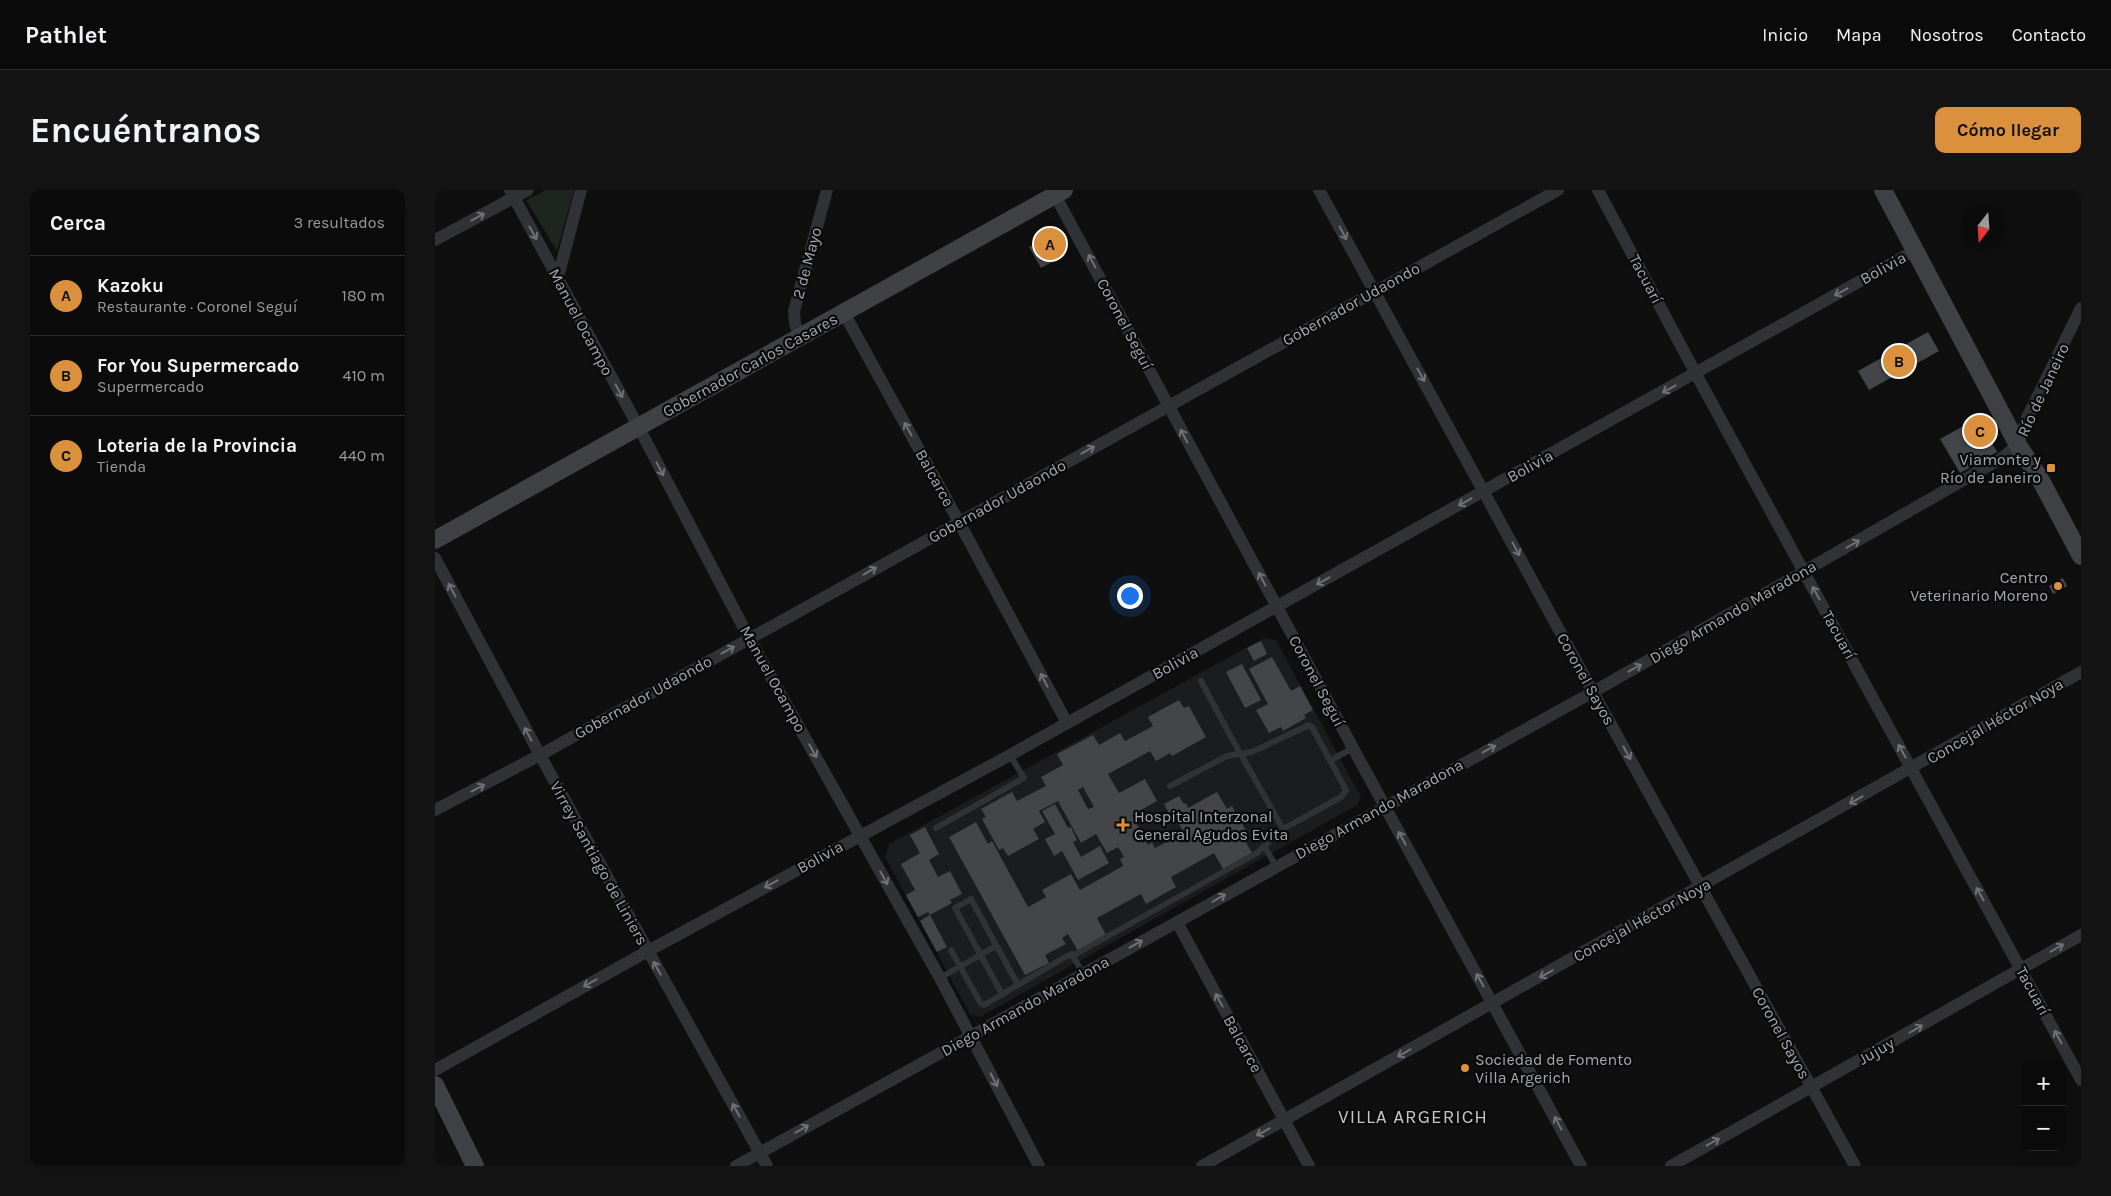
<!DOCTYPE html>
<html lang="es">
<meta charset="utf-8">
<style>
:root{--surface:#0b0b0c;--page:#141415;--text:#f1f3f6;--muted:#9a9b9d;--line:#2b2b2d;--accent:#da903d}
body{margin:0;font-family:Karla,sans-serif;background:var(--page);color:var(--text)}
.controls{position:absolute;right:15px;bottom:15px;display:grid;overflow:hidden;border-radius:10px;box-shadow:0 5px 20px #0002}
.controls button{width:45px;height:45px;display:grid;place-items:center;padding:0;border:0;border-bottom:1px solid var(--line);background:var(--surface);color:var(--text);font:25px sans-serif}
.compass{position:absolute;left:1526px;top:15px;width:45px;height:45px;border-radius:50%;background:var(--surface);box-shadow:0 5px 20px #0002;rotate:197deg}
.you{position:absolute;left:694px;top:405px;width:18px;height:18px;margin:-12px;border:4px solid #fff;border-radius:50%;background:#1a73e8;box-shadow:0 0 0 8px #1a73e833}
.badge{display:grid;place-items:center;width:32px;height:32px;border-radius:50%;background:var(--accent);color:#111;font-size:16px;font-weight:700}
.pin{position:absolute;translate:-50% -50%;border:2px solid #fff;box-shadow:0 1px 5px #0006}
.list{margin:0;padding:0;list-style:none}
h2{display:flex;justify-content:space-between;align-items:center;height:65px;margin:0;padding:0 20px;font-size:21px}
h2 small{font-size:16px;font-weight:400;color:var(--muted)}
.list li{display:grid;grid-template-columns:32px 1fr auto;gap:15px;align-items:center;box-sizing:border-box;height:80px;padding:0 20px;border-top:1px solid var(--line)}
.list b{display:block;font-size:19px;white-space:nowrap}
.list p{margin:0;font-size:16px;white-space:nowrap;color:var(--muted)}
.list em{font-size:16px;font-style:normal;color:var(--muted)}
.map{position:relative;flex:none;width:1646px;height:976px;overflow:hidden;border-radius:10px}
header{display:flex;align-items:center;gap:30px;box-sizing:border-box;height:70px;padding:0 25px;background:var(--surface);border-bottom:1px solid var(--line)}
header strong{font-size:24px}
nav{display:flex;gap:28px;margin-inline-start:auto;font-size:18px}
.intro{display:flex;align-items:center;justify-content:space-between;box-sizing:border-box;height:120px;padding:0 30px}
h1{margin:0;font-size:35px}
.button{padding:12px 22px;border-radius:10px;background:var(--accent);color:#111;font-size:18px;font-weight:700}
main{display:flex;gap:30px;padding:0 30px}
aside{flex:1;background:var(--surface);border-radius:10px;box-shadow:0 5px 20px #0002}
.map>svg:first-child{display:block}
.built{fill:#1b1c1d}
.green{fill:#1e241e}
.building{fill:#434548;fill-rule:evenodd}
.lines{fill:none;stroke-linecap:round;stroke-linejoin:round}
.lane{stroke:#313235;stroke-width:6}
.street{stroke:#313235;stroke-width:12}
.secondary{stroke:#3f4144;stroke-width:18}
.oneway{stroke:#6f7378}
.poi-dot{fill:#da903d;stroke:#0a0a0b;stroke-width:2}
.labels{text-anchor:middle;dominant-baseline:central;stroke-width:4.5;stroke-linejoin:round;paint-order:stroke}
.street-label{font-size:16px;fill:#a2a8af;stroke:#0a0a0b}
.poi-label{font-size:16px;fill:#a2a8af;stroke:#0a0a0b;text-anchor:end}
.quarter-label{font-size:19px;letter-spacing:1px;fill:#c2c6cc;stroke:#0a0a0b}
</style>
<header>
<strong>Pathlet</strong>
<nav><a>Inicio</a><a>Mapa</a><a>Nosotros</a><a>Contacto</a></nav>
</header>
<div class="intro"><h1>Encuéntranos</h1><a class="button">Cómo llegar</a></div>
<main>
<aside>
<h2>Cerca<small>3 resultados</small></h2>
<ul class="list">
<li><span class="badge">A</span><div><b>Kazoku</b><p>Restaurante · Coronel Seguí</p></div><em>180 m</em></li>
<li><span class="badge">B</span><div><b>For You Supermercado</b><p>Supermercado</p></div><em>410 m</em></li>
<li><span class="badge">C</span><div><b>Loteria de la Provincia</b><p>Tienda</p></div><em>440 m</em></li>
</ul>
</aside>
<div class="map">
<svg width="1646" height="976" viewBox="0 0 1646 976">
<rect width="100%" height="100%" fill="#0f0f10"/>
<path class="built" d="M829 448 841 450 926 607 922 615 545 827 535 824 450 667 454 654Z"/>
<path class="green" d="M111 0H139L122 61 91 10Z"/>
<g class="building">
<path d="M617 45 628 66 606 78 594 57Z"/>
<path d="M1493 142 1504 161 1434 200 1423 181Z"/>
<path d="M1543 228 1562 262 1525 283 1505 249Z"/>
<path d="M1628 388 1632 396 1618 404 1614 396Z"/>
<path d="M826 451 832 464 819 471 812 458Z"/>
<path d="M837 467 856 501 865 496 878 520 869 525 871 528 848 541 846 537 834 543 821 520 833 514 814 479Z"/>
<path d="M807 474 826 510 810 518 791 482Z"/>
<path d="M744 510 749 518 754 516 771 547 737 566 735 563 721 571 715 561 673 584 684 603 710 589 722 611 697 625 713 655 717 652 720 658 749 643 740 627 737 629 729 614 744 606 749 614 751 613 753 618 782 602 792 619 797 616 813 644 808 647 817 663 788 679 779 663 736 687 741 697 711 714 706 704 662 728 671 745 643 761 633 744 627 748 631 754 610 765 614 773 590 785 514 647 541 632 553 654 557 651 593 717 611 707 607 700 636 684 645 700 688 676 685 669 689 667 683 657 672 663 661 644 646 653 623 611 604 621 610 632 598 639 604 649 573 666 568 658 564 660 547 629 551 627 546 619 577 602 582 611 611 596 606 587 628 575 622 564 658 545 664 555 685 543 690 551 718 536 713 527ZM648 597 659 617 653 619 643 600Z"/>
<path d="M620 614 633 638 636 637 642 650 638 652 646 667 665 656 674 673 643 690 627 661 619 666 610 649 620 644 607 621Z"/>
<path d="M490 637 504 664 494 670 503 687 515 681 527 704 515 710 517 713 495 725 493 722 483 727 471 705 480 700 466 674 485 663 475 645Z"/>
<path d="M495 725 512 757 502 762 485 731Z"/>
</g>
<g class="lines">
<g class="lane">
<path d="M766 491 796 547 848 639"/>
<path d="M896 570 918 558"/>
<path d="M501 638 589 588 575 565"/>
<path d="M829 656 841 676"/>
<path d="M516 760 546 814 549 815 632 766 641 764 822 663 848 639 906 607 911 600 877 537 874 535 817 562 792 566 735 596"/>
<path d="M637 764 648 784"/>
<path d="M505 788 561 756"/>
<path d="M567 804 520 718 536 709 583 795"/>
</g>
<g class="street">
<path d="M75 0 203 236 314 448 505 788 604 976"/>
<path d="M884 0 1158 502 1420 976"/>
<path d="M1163 0 1261 184 1646 890"/>
<path d="M620 5 918 558 1146 976"/>
<path d="M0 50 93 0"/>
<path d="M123 87 146 0"/>
<path d="M409 123 524 332 632 533"/>
<path d="M365 147 360 134 359 121 392 0"/>
<path d="M0 368 105 565 332 976"/>
<path d="M0 620 105 565 1123 0"/>
<path d="M742 732 874 976"/>
<path d="M0 880 213 761 575 565 1479 61"/>
<path d="M301 976 1158 502 1567 268 1583 255 1591 230 1646 118"/>
<path d="M767 976 1646 482"/>
<path d="M1236 976 1646 745"/>
</g>
<g class="secondary">
<path d="M1448 0 1583 255 1604 287 1646 366"/>
<path d="M0 350 629 0"/>
<path d="M0 895 40 976"/>
</g>
</g>
<defs><path id="oneway-shaft" d="M-6 0H5M1.5-3L5.5 0L1.5 3" fill="none" stroke-width="1.6" stroke-linecap="round" stroke-linejoin="round" transform="scale(1.25)"/></defs>
<g class="oneway">
<use href="#oneway-shaft" transform="translate(43 27) rotate(-29)"/>
<use href="#oneway-shaft" transform="translate(98 43) rotate(61)"/>
<use href="#oneway-shaft" transform="translate(908 43) rotate(62)"/>
<use href="#oneway-shaft" transform="translate(657 71) rotate(-118)"/>
<use href="#oneway-shaft" transform="translate(1406 102) rotate(151)"/>
<use href="#oneway-shaft" transform="translate(986 185) rotate(61)"/>
<use href="#oneway-shaft" transform="translate(1234 199) rotate(151)"/>
<use href="#oneway-shaft" transform="translate(184 201) rotate(62)"/>
<use href="#oneway-shaft" transform="translate(473 239) rotate(-119)"/>
<use href="#oneway-shaft" transform="translate(749 246) rotate(-118)"/>
<use href="#oneway-shaft" transform="translate(653 260) rotate(-29)"/>
<use href="#oneway-shaft" transform="translate(225 279) rotate(62)"/>
<use href="#oneway-shaft" transform="translate(1030 312) rotate(151)"/>
<use href="#oneway-shaft" transform="translate(1418 354) rotate(-30)"/>
<use href="#oneway-shaft" transform="translate(1081 359) rotate(62)"/>
<use href="#oneway-shaft" transform="translate(435 381) rotate(-29)"/>
<use href="#oneway-shaft" transform="translate(827 389) rotate(-118)"/>
<use href="#oneway-shaft" transform="translate(888 391) rotate(151)"/>
<use href="#oneway-shaft" transform="translate(17 400) rotate(-118)"/>
<use href="#oneway-shaft" transform="translate(1381 403) rotate(-119)"/>
<use href="#oneway-shaft" transform="translate(293 460) rotate(-29)"/>
<use href="#oneway-shaft" transform="translate(1200 478) rotate(-29)"/>
<use href="#oneway-shaft" transform="translate(609 490) rotate(-118)"/>
<use href="#oneway-shaft" transform="translate(93 544) rotate(-118)"/>
<use href="#oneway-shaft" transform="translate(1054 559) rotate(-29)"/>
<use href="#oneway-shaft" transform="translate(378 561) rotate(61)"/>
<use href="#oneway-shaft" transform="translate(1467 561) rotate(-119)"/>
<use href="#oneway-shaft" transform="translate(1192 563) rotate(61)"/>
<use href="#oneway-shaft" transform="translate(43 598) rotate(-28)"/>
<use href="#oneway-shaft" transform="translate(1421 610) rotate(151)"/>
<use href="#oneway-shaft" transform="translate(967 648) rotate(-119)"/>
<use href="#oneway-shaft" transform="translate(449 688) rotate(61)"/>
<use href="#oneway-shaft" transform="translate(336 694) rotate(151)"/>
<use href="#oneway-shaft" transform="translate(1545 704) rotate(-119)"/>
<use href="#oneway-shaft" transform="translate(784 708) rotate(-30)"/>
<use href="#oneway-shaft" transform="translate(701 754) rotate(-29)"/>
<use href="#oneway-shaft" transform="translate(1622 758) rotate(-30)"/>
<use href="#oneway-shaft" transform="translate(222 778) rotate(-119)"/>
<use href="#oneway-shaft" transform="translate(1111 784) rotate(151)"/>
<use href="#oneway-shaft" transform="translate(1045 790) rotate(-119)"/>
<use href="#oneway-shaft" transform="translate(155 793) rotate(151)"/>
<use href="#oneway-shaft" transform="translate(784 810) rotate(-119)"/>
<use href="#oneway-shaft" transform="translate(1481 839) rotate(-30)"/>
<use href="#oneway-shaft" transform="translate(1623 847) rotate(-119)"/>
<use href="#oneway-shaft" transform="translate(969 863) rotate(151)"/>
<use href="#oneway-shaft" transform="translate(559 890) rotate(63)"/>
<use href="#oneway-shaft" transform="translate(301 920) rotate(-119)"/>
<use href="#oneway-shaft" transform="translate(1123 933) rotate(-118)"/>
<use href="#oneway-shaft" transform="translate(367 939) rotate(-29)"/>
<use href="#oneway-shaft" transform="translate(828 942) rotate(151)"/>
<use href="#oneway-shaft" transform="translate(1278 952) rotate(-29)"/>
</g>
<g class="poi-dot">
<rect x="1611" y="273" width="10" height="10" rx="2.5"/>
<circle cx="1623" cy="396" r="5"/>
<path d="M685.5 627.5h5v5h5v5h-5v5h-5v-5h-5v-5h5z"/>
<circle cx="1030" cy="878" r="5"/>
</g>
<g class="labels">
<g class="street-label">
<text transform="translate(372 73) rotate(-75)">2 de Mayo</text>
<text transform="translate(1448 78) rotate(-29)">Bolivia</text>
<text transform="translate(1211 89) rotate(62)">Tacuarí</text>
<text transform="translate(916 114) rotate(-29)">Gobernador Udaondo</text>
<text transform="translate(146 132) rotate(62)">Manuel Ocampo</text>
<text transform="translate(690 134) rotate(62)">Coronel Seguí</text>
<text transform="translate(315 175) rotate(-29)">Gobernador Carlos Casares</text>
<text transform="translate(1608 200) rotate(-65)">Río de Janeiro</text>
<text transform="translate(1095 276) rotate(-29)">Bolivia</text>
<text transform="translate(500 288) rotate(61)">Balcarce</text>
<text transform="translate(562 311) rotate(-29)">Gobernador Udaondo</text>
<text transform="translate(1298 422) rotate(-30)">Diego Armando Maradona</text>
<text transform="translate(1404 445) rotate(61)">Tacuarí</text>
<text transform="translate(740 473) rotate(-29)">Bolivia</text>
<text transform="translate(338 489) rotate(61)">Manuel Ocampo</text>
<text transform="translate(1151 489) rotate(61)">Coronel Sayos</text>
<text transform="translate(882 491) rotate(62)">Coronel Seguí</text>
<text transform="translate(208 507) rotate(-29)">Gobernador Udaondo</text>
<text transform="translate(1560 531) rotate(-30)">Concejal Héctor Noya</text>
<text transform="translate(944 619) rotate(-29)">Diego Armando Maradona</text>
<text transform="translate(385 667) rotate(-29)">Bolivia</text>
<text transform="translate(164 673) rotate(61)">Virrey Santiago de Liniers</text>
<text transform="translate(1207 730) rotate(-29)">Concejal Héctor Noya</text>
<text transform="translate(1598 801) rotate(61)">Tacuarí</text>
<text transform="translate(590 816) rotate(-29)">Diego Armando Maradona</text>
<text transform="translate(1346 843) rotate(61)">Coronel Sayos</text>
<text transform="translate(808 854) rotate(61)">Balcarce</text>
<text transform="translate(1441 861) rotate(-30)">Jujuy</text>
</g>
<g class="poi-label">
<text x="1606" y="269">Viamonte y<tspan x="1606" dy="18">Río de Janeiro</tspan></text>
<text x="1613" y="387">Centro<tspan x="1613" dy="18">Veterinario Moreno</tspan></text>
<text x="699" y="626" text-anchor="start">Hospital Interzonal<tspan x="699" dy="18">General Agudos Evita</tspan></text>
<text x="1040" y="869" text-anchor="start">Sociedad de Fomento<tspan x="1040" dy="18">Villa Argerich</tspan></text>
</g>
<g class="quarter-label">
<text x="978" y="927">VILLA ARGERICH</text>
</g>
</g>
</svg>
<div class="controls">
<button>+</button>
<button>−</button>
</div>
<svg class="compass" viewBox="-18 -18 36 36"><path d="M0-13l5 13h-10z" fill="#e53935"/><path d="M0 13l5-13h-10z" fill="#9a9b9d"/></svg>
<div class="you"></div>
<div class="pin badge" style="left:615px;top:54px">A</div>
<div class="pin badge" style="left:1464px;top:171px">B</div>
<div class="pin badge" style="left:1545px;top:241px">C</div>
</div>
</main>
